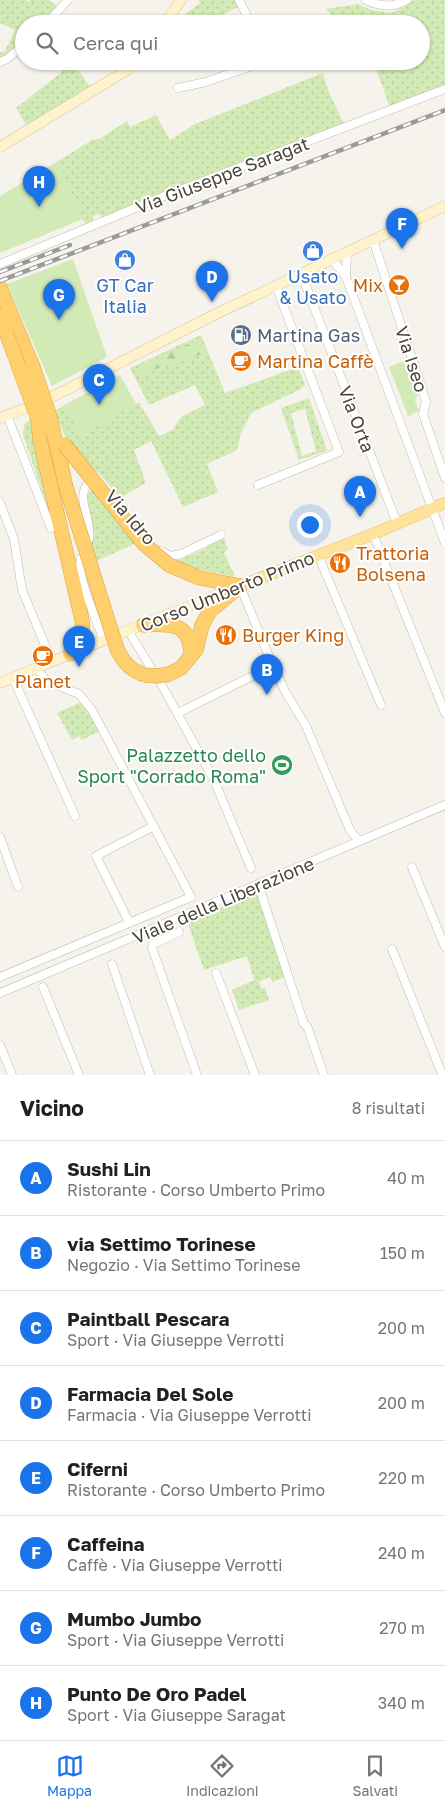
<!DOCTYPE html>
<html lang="it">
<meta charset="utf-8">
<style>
:root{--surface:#fff;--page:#f2f2f2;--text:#202124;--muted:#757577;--line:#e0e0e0;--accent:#1a73e8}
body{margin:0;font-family:"Golos Text",sans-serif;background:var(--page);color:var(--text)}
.you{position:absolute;left:309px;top:524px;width:18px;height:18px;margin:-12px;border:4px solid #fff;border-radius:50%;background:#1a73e8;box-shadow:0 0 0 8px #1a73e833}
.badge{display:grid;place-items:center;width:32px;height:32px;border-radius:50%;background:var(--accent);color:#fff;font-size:16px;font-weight:700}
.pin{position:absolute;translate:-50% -41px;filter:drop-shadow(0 1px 2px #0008)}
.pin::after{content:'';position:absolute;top:26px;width:18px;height:15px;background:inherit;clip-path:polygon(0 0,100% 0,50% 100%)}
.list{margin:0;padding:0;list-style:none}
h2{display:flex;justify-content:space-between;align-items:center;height:65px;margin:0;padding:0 20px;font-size:21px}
h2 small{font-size:16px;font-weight:400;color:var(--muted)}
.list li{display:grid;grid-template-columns:32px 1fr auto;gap:15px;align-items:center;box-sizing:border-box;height:75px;padding:0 20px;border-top:1px solid var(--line)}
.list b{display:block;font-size:19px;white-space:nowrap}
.list p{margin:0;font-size:16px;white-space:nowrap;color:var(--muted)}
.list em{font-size:16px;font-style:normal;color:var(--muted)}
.icon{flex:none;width:28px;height:28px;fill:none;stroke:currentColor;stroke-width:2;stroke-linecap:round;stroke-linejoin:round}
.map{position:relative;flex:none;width:445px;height:1075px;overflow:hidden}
.search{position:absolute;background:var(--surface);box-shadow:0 1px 4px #0004;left:15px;right:15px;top:15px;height:55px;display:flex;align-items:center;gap:12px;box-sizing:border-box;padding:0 18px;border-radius:28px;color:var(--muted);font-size:19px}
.sheet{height:665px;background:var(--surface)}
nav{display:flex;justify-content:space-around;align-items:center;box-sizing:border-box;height:70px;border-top:1px solid var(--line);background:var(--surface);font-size:14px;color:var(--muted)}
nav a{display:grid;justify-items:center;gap:2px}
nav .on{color:var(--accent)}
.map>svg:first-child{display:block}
.grass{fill:url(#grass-dots);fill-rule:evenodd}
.forest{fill:url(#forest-firs)}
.park{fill:#d2eab5}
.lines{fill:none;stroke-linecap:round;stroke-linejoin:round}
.street-casing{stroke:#c2bbae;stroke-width:9}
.secondary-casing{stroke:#d6c79b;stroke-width:11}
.primary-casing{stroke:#e6c16a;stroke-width:12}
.highway-casing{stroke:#e0a43c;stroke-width:15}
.street{stroke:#fff;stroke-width:8}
.secondary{stroke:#fff3cd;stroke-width:10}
.primary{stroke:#ffe39c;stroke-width:11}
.highway{stroke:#ffcf6e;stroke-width:14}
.rail-casing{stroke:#9a9a9a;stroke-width:4.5}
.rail{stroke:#fff;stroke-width:2.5;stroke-dasharray:8;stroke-linecap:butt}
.highway-bridge-casing{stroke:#e0a43c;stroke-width:15;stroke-linecap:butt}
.highway-bridge{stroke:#ffcf6e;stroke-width:14}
.labels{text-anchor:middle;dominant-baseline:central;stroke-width:4;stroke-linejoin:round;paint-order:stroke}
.street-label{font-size:18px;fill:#4b4439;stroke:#fff}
.shop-label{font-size:18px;fill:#366cbe;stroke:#fff}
.food-label{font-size:18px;fill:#c56008;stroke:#fff;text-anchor:start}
.service-label{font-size:18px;fill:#4e5e75;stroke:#fff;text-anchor:start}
.leisure-label{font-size:18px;fill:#27864d;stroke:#fff;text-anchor:end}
</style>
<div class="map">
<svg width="445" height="1075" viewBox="0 0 445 1075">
<defs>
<pattern id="grass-dots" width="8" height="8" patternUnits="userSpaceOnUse" patternTransform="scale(1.25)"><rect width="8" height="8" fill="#d2eab5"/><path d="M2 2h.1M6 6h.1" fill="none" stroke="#b6ca9c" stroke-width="1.8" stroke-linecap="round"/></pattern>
<pattern id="forest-firs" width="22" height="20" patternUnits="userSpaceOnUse" patternTransform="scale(1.25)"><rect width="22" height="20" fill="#d2eab5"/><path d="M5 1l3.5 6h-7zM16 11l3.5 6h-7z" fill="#b6ca9c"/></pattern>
</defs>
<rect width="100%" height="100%" fill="#f6f3ec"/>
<g class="grass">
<path d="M0 0H25L29 2 30 0H49L58 7 42 24H24V41L8 55 0 59V52L4 53 15 30 0 23Z"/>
<path d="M199 0H235L239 7 202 24H181L178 20 200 3Z"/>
<path d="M413 0H445V85L390 107 373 61H421V24H342L325 9 358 4 372 10 391 13 404 7Z"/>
<path d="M65 61H72L90 87 28 128 16 108 62 72 58 66Z"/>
<path d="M323 73 328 90 344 124 102 218 99 214 93 216V221L85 224 58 161 92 140 101 138 127 121 130 127 156 115 170 140 195 124Z"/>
<path d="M201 335 225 393 298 367 305 385 299 390 251 413 241 433 237 450 207 464 218 492 183 507 151 441 134 450 146 483 120 498 98 472 90 471 69 445 54 411 63 406 81 435 139 402 159 436 172 430 182 416 205 405 195 385 149 405 130 368Z"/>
<path d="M309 398 327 451 299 460 281 408ZM305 409 316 451 302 456 291 413Z"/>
<path d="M31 418 54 526 23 435 24 425Z"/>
<path d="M93 488 137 543 96 561 91 544 93 528 87 500 88 494Z"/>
<path d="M223 535 228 550 224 552 235 577 202 570 177 561 205 549Z"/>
<path d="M81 702 90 713 100 731 82 740 79 736 72 740 57 713Z"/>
<path d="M257 892 286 977 272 982 270 977 259 982 262 989 265 988 269 1000 239 1010 232 990 254 980 247 956 204 970 187 921Z"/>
</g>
<path class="forest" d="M200 338 206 353 136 375 133 370Z"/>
<g class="park">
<path d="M58 161 83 219 0 253V196Z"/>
<path d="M73 259 107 357 52 386 7 284Z"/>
<path d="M408 359 419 392 415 401 419 411 408 416 389 367Z"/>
<path d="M120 375 136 404 81 436 63 406Z"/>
</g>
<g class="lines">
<g class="street-casing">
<g id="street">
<path d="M239 0 251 24"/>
<path d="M366 0C380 7 393 8 407 0"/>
<path d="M46 24 68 0"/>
<path d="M280 24 282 23"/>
<path d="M0 62 7 59 24 45"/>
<path d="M178 88 206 82 266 61"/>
<path d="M373 240 426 401 423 414 445 478"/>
<path d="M332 259 346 277 445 543"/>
<path d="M0 264 162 197 445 89"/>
<path d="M346 277 347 252"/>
<path d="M306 286 397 523"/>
<path d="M7 415 51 528"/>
<path d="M89 483C74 496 93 521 89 539"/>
<path d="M258 485 339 452 276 286"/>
<path d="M0 503 14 539 22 590 52 662"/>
<path d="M373 534 445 713"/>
<path d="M161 551 170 556 181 554 221 535"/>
<path d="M318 555 381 705"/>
<path d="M81 558C76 575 97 622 104 640"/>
<path d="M240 586 273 666 286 693 306 726 350 830 359 841"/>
<path d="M128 630 152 670"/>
<path d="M13 678 75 816"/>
<path d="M160 682 214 780 251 868"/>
<path d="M178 713 273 666"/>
<path d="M0 837 18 887"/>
<path d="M412 867 445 947"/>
<path d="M261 893 304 1024 307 1026 324 1075"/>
<path d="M129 922 96 856 154 826"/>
<path d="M179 932 153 944 152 948 197 1075"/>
<path d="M392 949 442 1074"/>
<path d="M112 964 150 1075"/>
<path d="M216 973 255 1075"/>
<path d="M0 977 191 897 92 710 79 694 47 681 37 669"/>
<path d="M43 987 79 1075"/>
<path d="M0 993 445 805"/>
<path d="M0 1045 12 1075"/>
</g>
</g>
<g class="secondary-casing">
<g id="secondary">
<path d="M164 24 181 0"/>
<path d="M0 147 127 70 137 61"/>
<path d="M50 398 218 313 445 206"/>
<path d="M0 418 28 407"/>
<path d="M119 634 232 589"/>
<path d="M0 683 107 639"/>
</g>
</g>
<g class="primary-casing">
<path id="primary" d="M240 586 373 534 445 503"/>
</g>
<g class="highway-casing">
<g id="highway">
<path d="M0 288 33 367"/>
<path d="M0 316 6 332"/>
<path d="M49 414 61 464 65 484"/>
<path d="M38 419 40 440 82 620C84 635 80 643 70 654"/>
<path d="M169 565 200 578 240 586"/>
<path d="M143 625C169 624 190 621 191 655"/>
<path d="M117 649C123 662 131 671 146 675"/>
<path d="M169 674 181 668 196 650 202 625 210 611 240 586"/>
</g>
</g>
<use href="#street" class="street"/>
<use href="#secondary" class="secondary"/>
<use href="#primary" class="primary"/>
<use href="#highway" class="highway"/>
<g class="rail-casing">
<g id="rail">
<path d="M0 272 70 245"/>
<path d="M0 281 445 110"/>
</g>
</g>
<use href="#rail" class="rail"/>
<g class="highway-bridge-casing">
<g id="highway-bridge">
<path d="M6 332 38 419"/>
<path d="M33 367 49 414"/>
<path d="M64 444 144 544 169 565"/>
<path d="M65 484 117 649"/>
<path d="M146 675 157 676 169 674"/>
</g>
</g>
<use href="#highway-bridge" class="highway-bridge"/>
</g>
<defs>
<g id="shop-disc" transform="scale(1.125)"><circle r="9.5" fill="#3f7fe0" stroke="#fff"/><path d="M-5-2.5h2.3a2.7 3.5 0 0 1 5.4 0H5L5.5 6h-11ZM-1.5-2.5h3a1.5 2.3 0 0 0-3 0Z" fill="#fff"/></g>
<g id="bar-disc" transform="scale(1.125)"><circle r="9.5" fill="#e8710a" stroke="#fff"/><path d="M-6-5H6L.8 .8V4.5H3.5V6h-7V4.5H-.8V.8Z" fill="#fff"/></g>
<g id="fuel-disc" transform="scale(1.125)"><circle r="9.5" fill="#5c6f8a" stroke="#fff"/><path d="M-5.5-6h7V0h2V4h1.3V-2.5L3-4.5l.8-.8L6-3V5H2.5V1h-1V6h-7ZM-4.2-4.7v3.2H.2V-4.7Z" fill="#fff"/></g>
<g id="cafe-disc" transform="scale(1.125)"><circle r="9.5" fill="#e8710a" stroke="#fff"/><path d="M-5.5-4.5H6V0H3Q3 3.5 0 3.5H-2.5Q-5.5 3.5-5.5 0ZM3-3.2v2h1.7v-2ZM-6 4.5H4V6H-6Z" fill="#fff"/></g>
<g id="restaurant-disc" transform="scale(1.125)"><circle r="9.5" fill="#e8710a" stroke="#fff"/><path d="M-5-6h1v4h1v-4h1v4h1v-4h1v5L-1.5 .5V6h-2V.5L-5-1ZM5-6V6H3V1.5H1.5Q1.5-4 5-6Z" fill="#fff"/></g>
<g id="stadium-disc" transform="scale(1.125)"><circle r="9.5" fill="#2e9e5b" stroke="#fff"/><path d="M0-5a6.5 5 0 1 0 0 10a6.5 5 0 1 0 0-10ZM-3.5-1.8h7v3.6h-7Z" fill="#fff"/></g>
</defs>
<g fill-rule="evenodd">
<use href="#shop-disc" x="313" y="251"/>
<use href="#shop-disc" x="125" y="260"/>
<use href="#bar-disc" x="399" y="285"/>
<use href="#fuel-disc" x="241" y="335"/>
<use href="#cafe-disc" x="241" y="361"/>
<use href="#restaurant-disc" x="340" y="563"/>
<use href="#restaurant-disc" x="226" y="635"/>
<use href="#cafe-disc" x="43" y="656"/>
<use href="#stadium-disc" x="282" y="765"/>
</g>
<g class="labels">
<g class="street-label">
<text transform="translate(222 175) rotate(-21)">Via Giuseppe Saragat</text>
<text transform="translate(412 359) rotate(72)">Via Iseo</text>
<text transform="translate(357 419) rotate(69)">Via Orta</text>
<text transform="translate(131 517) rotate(49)">Via Idro</text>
<text transform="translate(227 591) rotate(-22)">Corso Umberto Primo</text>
<text transform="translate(223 900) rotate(-23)">Viale della Liberazione</text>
</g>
<g class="shop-label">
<text x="313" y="276">Usato<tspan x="313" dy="21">&amp; Usato</tspan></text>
<text x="125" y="285">GT Car<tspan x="125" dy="21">Italia</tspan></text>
</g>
<g class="food-label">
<text x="383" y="285" text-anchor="end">Mix</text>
<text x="257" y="361">Martina Caffè</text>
<text x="356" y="553">Trattoria<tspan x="356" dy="21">Bolsena</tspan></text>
<text x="242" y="635">Burger King</text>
<text x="43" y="681" text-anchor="middle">Planet</text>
</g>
<g class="service-label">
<text x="257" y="335">Martina Gas</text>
</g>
<g class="leisure-label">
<text x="266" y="755">Palazzetto dello<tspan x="266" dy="21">Sport "Corrado Roma"</tspan></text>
</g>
</g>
</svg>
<div class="you"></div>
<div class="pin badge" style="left:360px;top:517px">A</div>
<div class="pin badge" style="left:267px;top:695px">B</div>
<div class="pin badge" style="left:99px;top:405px">C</div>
<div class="pin badge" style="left:212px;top:302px">D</div>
<div class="pin badge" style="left:79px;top:667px">E</div>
<div class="pin badge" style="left:402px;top:249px">F</div>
<div class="pin badge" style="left:59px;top:320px">G</div>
<div class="pin badge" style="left:39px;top:207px">H</div>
<div class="search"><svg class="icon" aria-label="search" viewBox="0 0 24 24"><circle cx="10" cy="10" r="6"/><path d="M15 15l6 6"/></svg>Cerca qui</div>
</div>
<section class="sheet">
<h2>Vicino<small>8 risultati</small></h2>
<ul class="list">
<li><span class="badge">A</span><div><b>Sushi Lin</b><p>Ristorante · Corso Umberto Primo</p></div><em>40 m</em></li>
<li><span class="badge">B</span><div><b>via Settimo Torinese</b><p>Negozio · Via Settimo Torinese</p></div><em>150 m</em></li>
<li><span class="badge">C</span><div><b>Paintball Pescara</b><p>Sport · Via Giuseppe Verrotti</p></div><em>200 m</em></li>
<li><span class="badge">D</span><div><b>Farmacia Del Sole</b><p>Farmacia · Via Giuseppe Verrotti</p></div><em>200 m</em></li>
<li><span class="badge">E</span><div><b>Ciferni</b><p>Ristorante · Corso Umberto Primo</p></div><em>220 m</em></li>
<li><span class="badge">F</span><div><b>Caffeina</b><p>Caffè · Via Giuseppe Verrotti</p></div><em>240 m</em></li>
<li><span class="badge">G</span><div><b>Mumbo Jumbo</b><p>Sport · Via Giuseppe Verrotti</p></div><em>270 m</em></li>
<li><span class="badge">H</span><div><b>Punto De Oro Padel</b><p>Sport · Via Giuseppe Saragat</p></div><em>340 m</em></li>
</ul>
</section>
<nav>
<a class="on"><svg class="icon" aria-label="map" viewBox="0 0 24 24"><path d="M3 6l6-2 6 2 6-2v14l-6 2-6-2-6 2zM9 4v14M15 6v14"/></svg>Mappa</a>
<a><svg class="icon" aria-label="directions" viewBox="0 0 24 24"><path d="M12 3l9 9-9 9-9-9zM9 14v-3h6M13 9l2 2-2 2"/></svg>Indicazioni</a>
<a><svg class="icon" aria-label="saved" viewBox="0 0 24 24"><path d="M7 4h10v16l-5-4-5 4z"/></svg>Salvati</a>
</nav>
